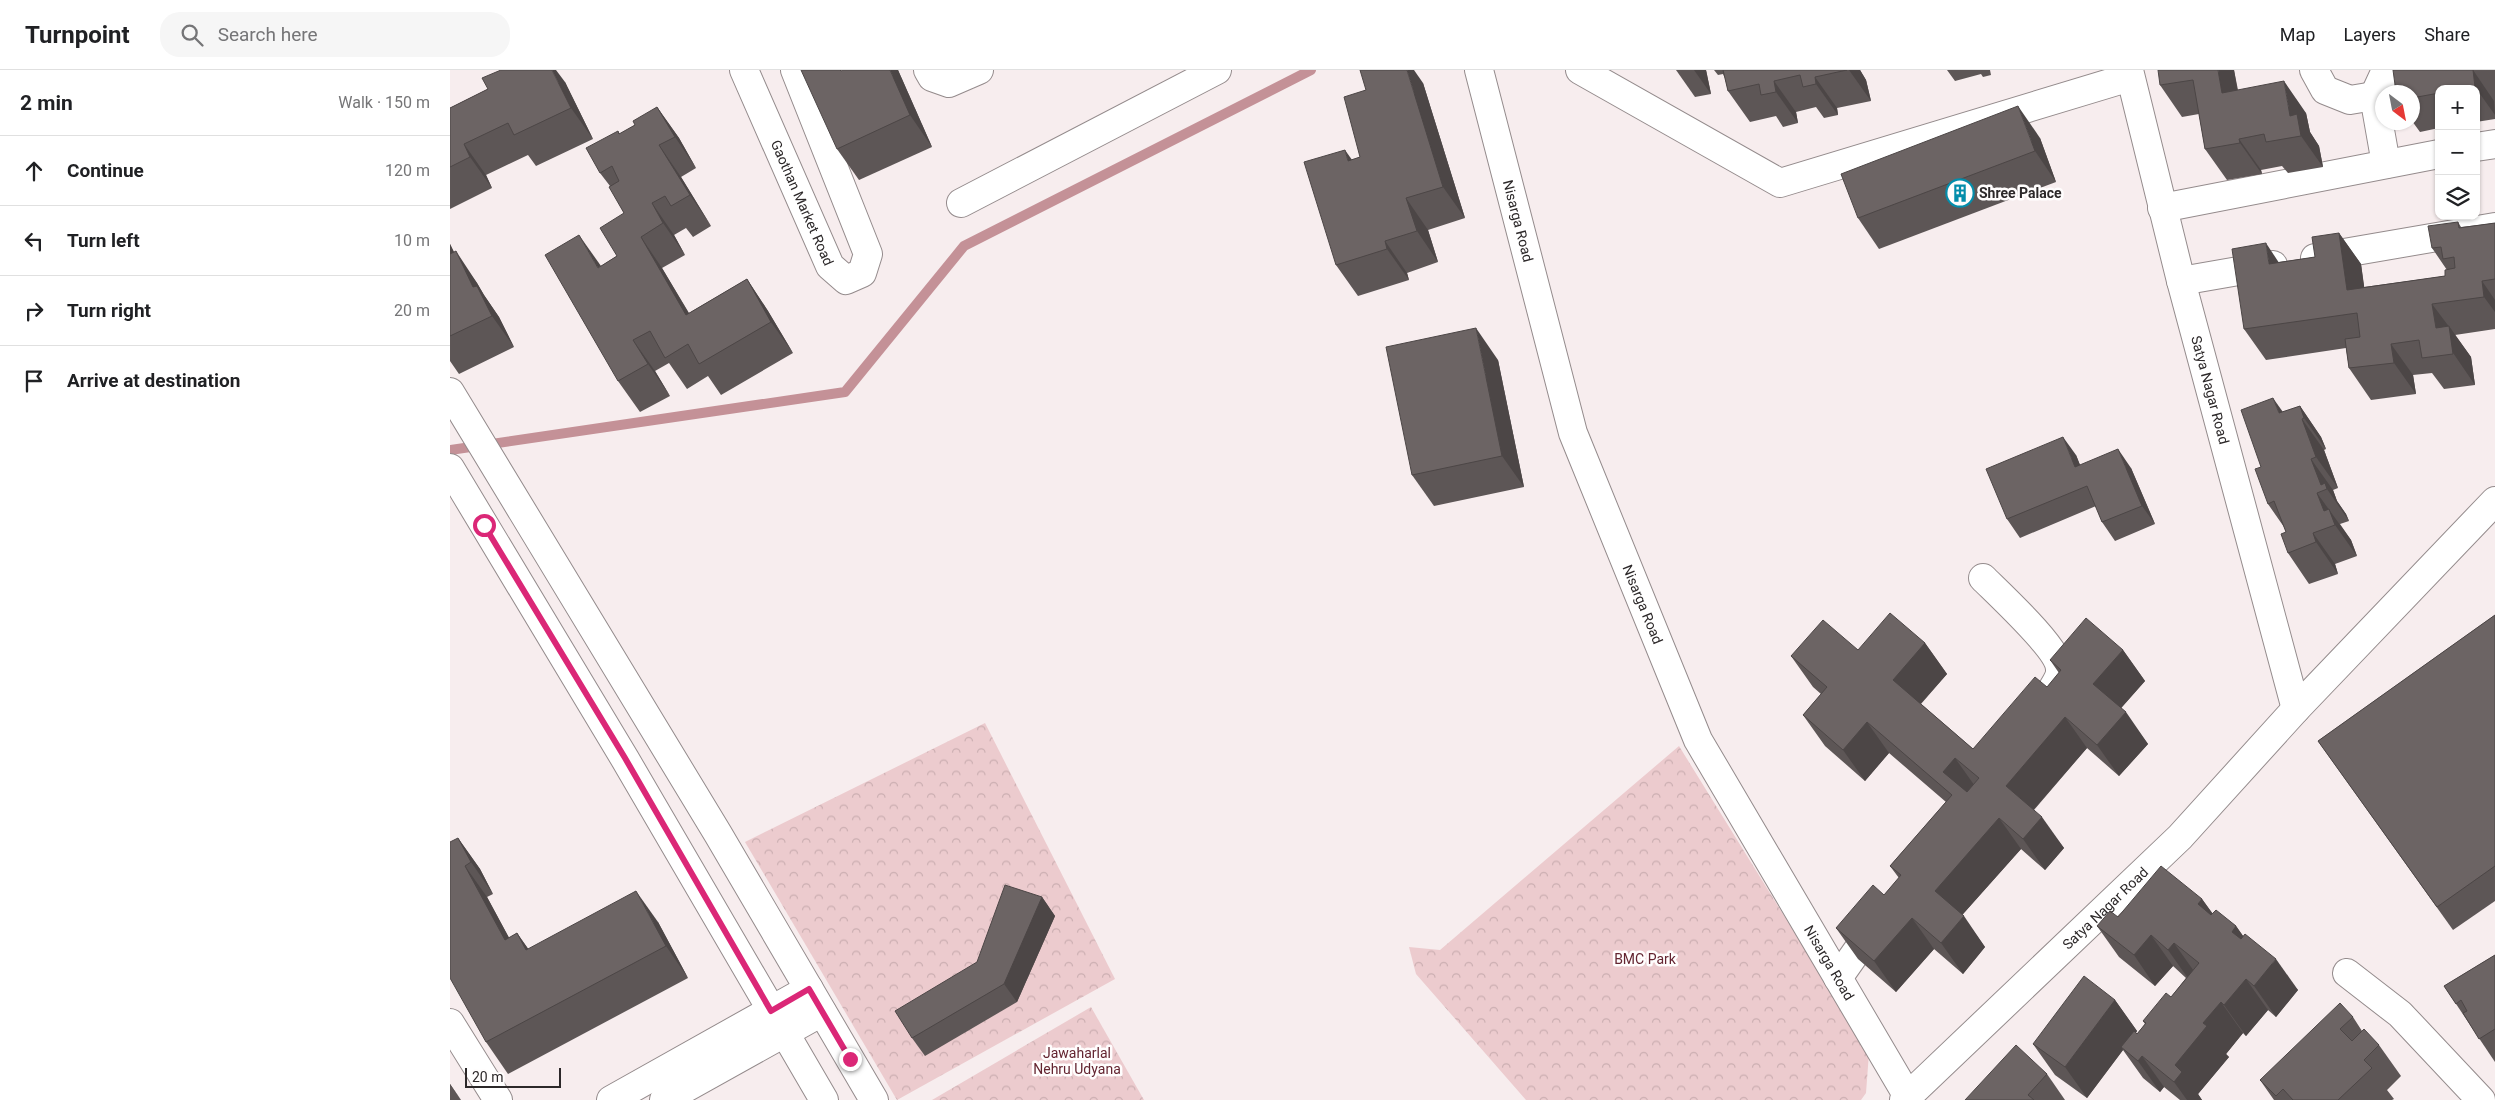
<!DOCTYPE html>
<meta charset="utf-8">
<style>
:root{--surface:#fff;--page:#f6f6f6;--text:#202124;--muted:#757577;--line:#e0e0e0}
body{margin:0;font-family:Roboto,sans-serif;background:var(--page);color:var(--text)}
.controls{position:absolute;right:15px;top:15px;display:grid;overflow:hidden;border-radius:10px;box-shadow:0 1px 4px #0004}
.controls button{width:45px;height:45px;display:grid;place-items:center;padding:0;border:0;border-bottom:1px solid var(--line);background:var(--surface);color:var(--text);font:25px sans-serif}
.compass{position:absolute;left:1925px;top:15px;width:45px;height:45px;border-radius:50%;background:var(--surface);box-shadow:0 1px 4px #0004;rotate:148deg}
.scale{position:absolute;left:15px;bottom:12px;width:96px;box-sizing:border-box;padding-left:5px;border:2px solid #2c2829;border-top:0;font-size:14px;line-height:18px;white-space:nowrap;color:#2c2829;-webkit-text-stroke:4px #fffdfd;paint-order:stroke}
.stop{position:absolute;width:15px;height:15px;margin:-11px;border:4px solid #db2777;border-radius:50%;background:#fff}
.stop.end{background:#db2777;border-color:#fff;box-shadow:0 1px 5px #0008}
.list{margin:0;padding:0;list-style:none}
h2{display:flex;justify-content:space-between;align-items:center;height:65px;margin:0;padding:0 20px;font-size:21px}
h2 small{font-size:16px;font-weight:400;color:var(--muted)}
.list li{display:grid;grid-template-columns:32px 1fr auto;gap:15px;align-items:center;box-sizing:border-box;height:70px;padding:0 20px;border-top:1px solid var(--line)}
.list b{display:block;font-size:19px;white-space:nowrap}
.list em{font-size:16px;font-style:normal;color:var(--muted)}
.icon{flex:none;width:28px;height:28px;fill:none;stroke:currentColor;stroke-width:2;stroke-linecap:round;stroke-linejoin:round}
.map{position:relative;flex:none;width:2045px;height:1030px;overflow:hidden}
header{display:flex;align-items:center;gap:30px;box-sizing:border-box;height:70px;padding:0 25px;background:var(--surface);border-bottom:1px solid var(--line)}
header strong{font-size:24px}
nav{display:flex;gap:28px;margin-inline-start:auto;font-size:18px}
.search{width:350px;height:45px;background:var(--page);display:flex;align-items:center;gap:12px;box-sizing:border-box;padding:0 18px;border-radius:20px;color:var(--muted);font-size:19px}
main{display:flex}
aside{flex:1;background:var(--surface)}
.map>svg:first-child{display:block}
.forest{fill:url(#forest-crowns)}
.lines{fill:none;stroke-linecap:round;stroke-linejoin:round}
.stream{stroke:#c49197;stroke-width:10}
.minor-casing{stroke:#948b8c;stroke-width:30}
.minor{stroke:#fff;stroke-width:28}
.wall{fill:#5d5656}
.shaded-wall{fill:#4c4646}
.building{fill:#6c6464;stroke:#4c4646;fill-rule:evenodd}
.route{stroke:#db2777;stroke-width:6}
.labels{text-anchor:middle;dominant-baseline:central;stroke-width:5;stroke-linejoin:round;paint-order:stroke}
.poi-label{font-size:14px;font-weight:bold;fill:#2c2829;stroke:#fffdfd;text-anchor:start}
.street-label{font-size:14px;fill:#2c2829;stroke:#fffdfd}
.park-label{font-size:14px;fill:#632430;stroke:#fffdfd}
</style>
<header>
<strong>Turnpoint</strong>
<div class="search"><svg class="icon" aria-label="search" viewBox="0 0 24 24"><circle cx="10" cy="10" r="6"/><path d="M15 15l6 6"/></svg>Search here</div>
<nav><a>Map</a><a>Layers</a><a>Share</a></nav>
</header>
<main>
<aside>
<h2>2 min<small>Walk · 150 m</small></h2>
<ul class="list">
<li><svg class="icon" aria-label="ahead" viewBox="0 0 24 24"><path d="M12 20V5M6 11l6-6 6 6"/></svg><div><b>Continue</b></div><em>120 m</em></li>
<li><svg class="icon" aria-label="left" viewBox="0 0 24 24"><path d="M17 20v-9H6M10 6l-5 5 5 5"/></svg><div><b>Turn left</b></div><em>10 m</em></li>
<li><svg class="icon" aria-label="right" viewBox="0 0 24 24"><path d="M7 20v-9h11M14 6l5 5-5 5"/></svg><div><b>Turn right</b></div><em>20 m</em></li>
<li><svg class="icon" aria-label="arrive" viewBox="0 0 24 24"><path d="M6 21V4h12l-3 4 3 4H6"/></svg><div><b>Arrive at destination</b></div></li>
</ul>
</aside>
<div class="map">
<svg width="2045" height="1030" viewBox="0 0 2045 1030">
<defs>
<pattern id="forest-crowns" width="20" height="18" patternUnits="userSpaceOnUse" patternTransform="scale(1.25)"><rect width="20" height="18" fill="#eccbce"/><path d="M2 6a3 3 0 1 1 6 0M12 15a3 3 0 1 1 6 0" fill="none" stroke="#cbaeb1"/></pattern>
</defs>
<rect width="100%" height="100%" fill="#f7edee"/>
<g class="forest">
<path d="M535 653 665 909 447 1030 295 772Z"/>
<path d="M1229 676 1419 983 1416 1023 1411 1030H1076L966 904 959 877 990 880Z"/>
<path d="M641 937 694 1030H482Z"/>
</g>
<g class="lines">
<path class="stream" d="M0 380 395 322 514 176 861 0"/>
<g class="minor-casing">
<g id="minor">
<path id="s1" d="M294 0 380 196 396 210 412 203 418 184 345 0"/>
<path d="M478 0 482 7 499 13 529 0"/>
<path id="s2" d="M1029 0 1123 363 1248 670 1460 1030"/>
<path d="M1130 0 1330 113 1680 7"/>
<path id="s3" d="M1679 0 1731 211 1846 639"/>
<path d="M1864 0 1875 20 1900 30 1924 26"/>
<path d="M1936 0 1924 26 1936 94"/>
<path d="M2026 77 2045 74"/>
<path d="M511 133 767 0"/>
<path d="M1712 138 1989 84"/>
<path d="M1865 188 2045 157"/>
<path d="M1731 211 1823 195"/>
<path d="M0 322 268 764 424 1030"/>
<path d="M0 398 175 689 374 1030"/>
<path d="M1533 508C1549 524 1610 580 1610 600 1611 605 1606 613 1603 618"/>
<path d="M1897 903 1950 944 2031 1030"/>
<path d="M1388 908 1426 854"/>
<path d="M0 953 48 1030"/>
<path d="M161 1030 359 919"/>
<path d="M214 1030 372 942"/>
<path id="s4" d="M1454 1030 1730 767 1846 639 2045 431"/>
</g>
</g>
<use href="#minor" class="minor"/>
</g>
<g class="wall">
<path d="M448 0 482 77 409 110 387 79Z"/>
<path d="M1226 0H1256L1261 24 1245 27Z"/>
<path d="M1264 0H1410L1416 10 1421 31 1387 38 1388 45 1374 48 1366 37 1346 42 1348 53 1333 57 1326 46 1300 52 1278 21 1275 8 1273 4 1268 5Z"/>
<path d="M1497 0H1540L1541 5 1533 7 1531 4 1505 11Z"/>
<path d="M1784 0 1788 20 1856 43 1860 62 1869 76 1873 97 1838 103 1832 96 1811 100 1812 104 1777 110 1755 79 1749 44 1732 47 1710 15Z"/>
<path d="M1943 0H2045V49L2026 52V19H1989V58L1970 62 1962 51V22Z"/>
<path d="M115 12 143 69 86 96 78 85 36 105 42 118 0 139V38L38 19Z"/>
<path d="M973 13 1015 148 978 160 988 192 957 203 959 210 908 226 886 195 902 90 910 87Z"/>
<path d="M207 37 229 68 246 98 231 107 261 156 243 167 236 158 224 165 235 185 212 198 239 243 297 209 318 241 343 283 271 325 258 306 237 319 219 293 205 301 220 326 190 342 168 311 151 196 167 186 174 143 160 116 150 103 168 61 170 64 185 55Z"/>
<path d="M1590 68 1606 112 1429 179 1408 148Z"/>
<path d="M2008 152 2011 157 2045 153V259L2005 265 2021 287 2025 315 1994 319 1982 303 1963 305 1966 324 1921 330 1899 298 1896 278 1816 290 1794 259 1829 192 1865 187 1889 163 1911 194 1914 217 1995 206 1997 200 1982 178Z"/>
<path d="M0 174 4 182 27 213 34 225 49 247 64 277 9 304 0 291Z"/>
<path d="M1048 290 1074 417 984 436 962 405Z"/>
<path d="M1850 336 1871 367 1876 379 1874 380 1888 418 1883 420 1887 431 1896 444 1899 451 1890 454 1901 470 1907 486 1885 494 1888 504 1859 514 1838 483 1836 462 1834 457 1818 434 1811 397 1833 342Z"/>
<path d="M1626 385 1630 395 1681 398 1705 454 1665 471 1652 452 1646 436 1570 468 1557 449Z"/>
<path d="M2045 545V831L2003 860 1868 671Z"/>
<path d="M1475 573 1497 604 1471 634 1523 679 1597 617 1609 603 1600 590 1673 580 1695 611 1671 638 1698 674 1669 706 1637 678 1584 740 1614 778 1595 800 1571 779 1512 845 1535 877 1513 904 1484 879 1446 922 1408 889 1386 858 1434 825 1449 808 1440 796 1496 732 1439 683 1415 711 1375 676 1353 645 1371 624 1363 617 1341 586Z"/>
<path d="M8 768 30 799 43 824 37 827 59 868 67 863 78 879 208 852 238 908 58 1004 36 972Z"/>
<path d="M592 827 605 846 567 932 475 986 462 968 527 892Z"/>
<path d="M1752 829 1763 844 1786 856 1793 866 1848 920 1826 947 1818 940 1796 966 1793 963 1776 984 1779 987 1748 1024 1752 1030H1730L1714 1017 1710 1022 1693 1008 1673 980 1637 1028 1605 1005 1583 974 1665 930 1687 961 1686 963 1687 964 1695 954 1693 951 1721 927 1736 908 1723 896 1705 916 1669 887 1647 856 1668 847Z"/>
<path d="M2045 885V992L1994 916Z"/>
<path d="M1903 947 1912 961 1929 975 1951 1006 1937 1020 1944 1029 1942 1030H1824L1810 1010Z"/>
<path d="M1597 1004 1615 1030H1515Z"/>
<path d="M0 1014 11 1030H0Z"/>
</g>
<g class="shaded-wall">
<path d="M102 0H106L115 12 143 69 121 38Z"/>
<path d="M440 0H448L482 77 460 45Z"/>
<path d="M957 0H964L973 13 1015 148 993 117Z"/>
<path d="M1244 0H1256L1261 24Z"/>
<path d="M1399 0H1410L1416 10 1421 31Z"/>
<path d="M1768 0H1784L1793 54 1772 23Z"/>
<path d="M2023 0 2044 31 2045 45 2025 17Z"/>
<path d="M1365 7 1387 38 1388 45 1366 14Z"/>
<path d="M1324 11 1346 42 1348 53 1326 22Z"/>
<path d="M1834 11 1856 43 1860 62 1869 76 1873 97 1851 66 1840 46Z"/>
<path d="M1568 36 1590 68 1606 112 1585 81Z"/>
<path d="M207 37 229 68 246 98 225 67Z"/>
<path d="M1789 69 1811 100 1812 104 1790 73Z"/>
<path d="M14 74 36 105 42 118 20 87Z"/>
<path d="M209 75 231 107 261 156 240 125Z"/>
<path d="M895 80 917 111 898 91Z"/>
<path d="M956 128 978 160 988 192 967 161Z"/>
<path d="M202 133 224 165 235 185 213 153Z"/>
<path d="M1889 163 1911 194 1919 251 1897 220Z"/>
<path d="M129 165 151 196 148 198Z"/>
<path d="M191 167 212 198 258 276 236 245Z"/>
<path d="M935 171 957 203 959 210 937 179Z"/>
<path d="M1816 173 1837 205 1819 194Z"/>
<path d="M0 174 20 216 0 187Z"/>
<path d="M6 181 27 213 34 225 49 247 64 277 42 246 23 217Z"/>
<path d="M297 209 318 241 343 283 321 252Z"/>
<path d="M2032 211 2045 230V242L2034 227Z"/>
<path d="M1982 234 2000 258 1999 256 2021 287 2025 315 1986 258Z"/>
<path d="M1026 258 1048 290 1074 417 1052 386Z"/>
<path d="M183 270 205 301 220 326 198 294Z"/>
<path d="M1941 274 1963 305 1966 324 1944 293Z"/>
<path d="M1823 328 1845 359 1829 343Z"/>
<path d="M1850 336 1871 367 1876 379 1854 348Z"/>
<path d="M1852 349 1874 380 1888 418 1866 387Z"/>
<path d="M1613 367 1626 385 1638 415 1625 397Z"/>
<path d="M1668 379 1681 398 1705 454 1692 436Z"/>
<path d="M1861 389 1883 420 1887 431 1896 444 1899 451 1877 419 1871 415Z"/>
<path d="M1867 423 1901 470 1907 486 1885 455 1874 441Z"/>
<path d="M1863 463 1885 494 1888 504 1866 472Z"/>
<path d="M1475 573 1497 604 1464 641 1443 610Z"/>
<path d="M1673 580 1695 611 1665 645 1643 614Z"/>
<path d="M1676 642 1698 674 1669 706 1647 675Z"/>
<path d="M1615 647 1637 678 1577 747 1556 716Z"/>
<path d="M1417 652 1439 683 1415 711 1393 680Z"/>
<path d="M1505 688 1527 719 1515 733 1493 702Z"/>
<path d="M1592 747 1614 778 1595 800 1573 769Z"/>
<path d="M1549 748 1571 779 1506 852 1485 821Z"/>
<path d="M8 768 30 799 43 824 21 792Z"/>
<path d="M15 796 37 827 77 901 55 870Z"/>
<path d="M186 821 208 852 238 908 216 876Z"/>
<path d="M592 827 605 846 567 932 554 914Z"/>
<path d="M1752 829 1774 860 1748 834Z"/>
<path d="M1514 846 1535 877 1513 904 1491 873Z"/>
<path d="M1462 848 1484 879 1446 922 1424 891Z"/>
<path d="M1786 856 1808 887 1782 862Z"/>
<path d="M67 863 89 894 76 880Z"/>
<path d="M1701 865 1723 896 1705 916 1684 885Z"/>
<path d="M1724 873 1746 904 1740 911 1718 880Z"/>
<path d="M1826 889 1848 920 1826 947 1804 916Z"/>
<path d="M1796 909 1818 940 1796 966 1774 935Z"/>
<path d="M1665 930 1687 961 1674 979 1671 977 1673 980 1637 1028 1615 997Z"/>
<path d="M1771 932 1793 963 1776 984 1779 987 1748 1024 1752 1030H1737L1724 1012 1725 995 1753 953Z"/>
<path d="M1692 986 1714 1017 1710 1022 1688 991Z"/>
<path d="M0 1014 11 1030 0 1015Z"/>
</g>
<g class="building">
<path d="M51 0H102L121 38 64 65 58 53 14 74 20 87 0 97V38L38 19 32 8Z"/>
<path d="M351 0H390L391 1 393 0H440L460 45 387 79Z"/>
<path d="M910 0H957L993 117 956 128 967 161 935 171 937 179 886 195 854 92 895 80 898 91 910 87 894 27 916 20Z"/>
<path d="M1273 0H1397L1365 7 1366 14 1353 17 1350 5 1324 11 1326 22 1311 25 1309 14 1278 21Z"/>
<path d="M1708 0H1768L1772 23 1834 11 1840 46 1847 44 1851 66 1816 72 1814 64 1789 69 1790 73 1755 79 1743 10 1710 15Z"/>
<path d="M1943 0H2023L2025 17 2016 19H1989V23L1962 28V22H1946Z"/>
<path d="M1568 36 1585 81 1408 148 1391 104Z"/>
<path d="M207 37 225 67 209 75 240 125 221 136 215 126 202 133 213 153 191 167 236 245 297 209 321 252 249 294 238 274 215 288 200 261 183 270 198 294 168 311 95 185 129 165 148 198 167 186 150 158 174 143 159 117 169 111 162 96 150 103 136 78 168 61 169 64 185 55 183 51Z"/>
<path d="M2008 152 2009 158 2045 153V209L2032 211 2034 227 1982 234 1986 258 1999 256 2003 284 1972 288 1969 270 1941 274 1944 293 1899 298 1895 269 1910 267 1907 243 1794 259 1782 179 1816 173 1819 194 1865 187 1862 167 1889 163 1897 220 1995 206V200L2005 198 2004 187 1993 189 1991 177 1982 178 1978 156Z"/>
<path d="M6 181 23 217 27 216 42 246 0 266V184Z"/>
<path d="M1026 258 1052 386 962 405 936 277Z"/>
<path d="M1823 328 1829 343 1850 336 1854 348 1852 349 1866 387 1861 389 1871 415 1875 413 1877 419 1867 423 1874 441 1879 439 1885 455 1863 463 1866 472 1838 483 1831 464 1836 462 1824 431 1818 434 1805 399 1811 397 1791 340Z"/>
<path d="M1613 367 1625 397 1668 379 1692 436 1652 452 1637 416 1557 449 1536 399Z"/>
<path d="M1440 543 1475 573 1443 610 1523 679 1585 607 1597 617 1611 600 1600 590 1636 548 1673 580 1643 614 1676 642 1647 675 1615 647 1556 716 1592 747 1573 769 1549 748 1485 821 1514 846 1491 873 1462 848 1424 891 1386 858 1423 815 1434 825 1451 805 1440 796 1502 725 1417 652 1393 680 1353 645 1377 617 1341 586 1373 550 1408 580ZM1505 688 1529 708 1517 722 1493 702Z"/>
<path d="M2045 545V796L1987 837 1868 671Z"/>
<path d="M8 768 21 792 15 796 55 870 67 863 76 880 186 821 216 876 36 972 0 908V772Z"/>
<path d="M1711 796 1752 829 1748 834 1761 845 1766 840 1786 856 1782 862 1791 869 1795 864 1826 889 1804 916 1796 909 1774 935 1771 932 1753 953 1757 956 1725 995 1732 1002 1724 1012 1692 986 1688 991 1671 977 1684 961 1687 964 1696 953 1693 951 1716 923 1721 927 1749 893 1724 873 1718 880 1701 865 1684 885 1647 856 1660 841 1668 847Z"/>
<path d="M555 815 592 827 554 914 462 968 445 941 527 892Z"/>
<path d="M2045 885V959L2029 969 2013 943 2017 941 2011 930 2006 934 1994 916Z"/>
<path d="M1634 906 1665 930 1615 997 1583 974Z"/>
<path d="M1890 933 1903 947 1890 959 1902 971 1914 959 1929 975 1914 990 1922 998 1888 1030H1843L1833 1019 1826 1026 1810 1010Z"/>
<path d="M1566 975 1597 1004 1578 1025 1584 1030H1515Z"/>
</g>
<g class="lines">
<path class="route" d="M34 455 175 688 321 941 359 919 400 989"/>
</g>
<defs>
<g id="building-ring" transform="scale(1.4375)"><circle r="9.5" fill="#fffdfd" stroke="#048dab" stroke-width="1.5"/><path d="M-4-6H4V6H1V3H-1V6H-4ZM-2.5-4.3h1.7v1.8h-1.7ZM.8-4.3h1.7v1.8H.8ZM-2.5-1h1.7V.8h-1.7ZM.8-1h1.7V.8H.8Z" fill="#048dab"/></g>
</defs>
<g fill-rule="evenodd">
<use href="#building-ring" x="1510" y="123"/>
</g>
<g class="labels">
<g class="poi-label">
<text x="1529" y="123">Shree Palace</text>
</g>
<g class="street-label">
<text stroke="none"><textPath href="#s1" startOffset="145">Gaothan Market Road</textPath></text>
<text stroke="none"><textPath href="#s2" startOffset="156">Nisarga Road</textPath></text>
<text stroke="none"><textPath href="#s3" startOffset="330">Satya Nagar Road</textPath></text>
<text stroke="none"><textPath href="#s2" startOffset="560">Nisarga Road</textPath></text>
<text stroke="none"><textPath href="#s4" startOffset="278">Satya Nagar Road</textPath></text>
<text stroke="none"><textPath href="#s2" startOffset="965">Nisarga Road</textPath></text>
</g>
<g class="park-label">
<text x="1195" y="889">BMC Park</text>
<text x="627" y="983">Jawaharlal<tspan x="627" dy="16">Nehru Udyana</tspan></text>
</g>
</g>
</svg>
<div class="controls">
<button>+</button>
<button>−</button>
<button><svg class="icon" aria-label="layers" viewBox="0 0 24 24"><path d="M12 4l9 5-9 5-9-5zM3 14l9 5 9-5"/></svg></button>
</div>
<svg class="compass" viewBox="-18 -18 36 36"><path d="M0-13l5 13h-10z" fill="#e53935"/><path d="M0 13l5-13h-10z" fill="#757577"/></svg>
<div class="scale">20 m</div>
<div class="stop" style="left:34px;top:455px"></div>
<div class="stop end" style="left:400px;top:989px"></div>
</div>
</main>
